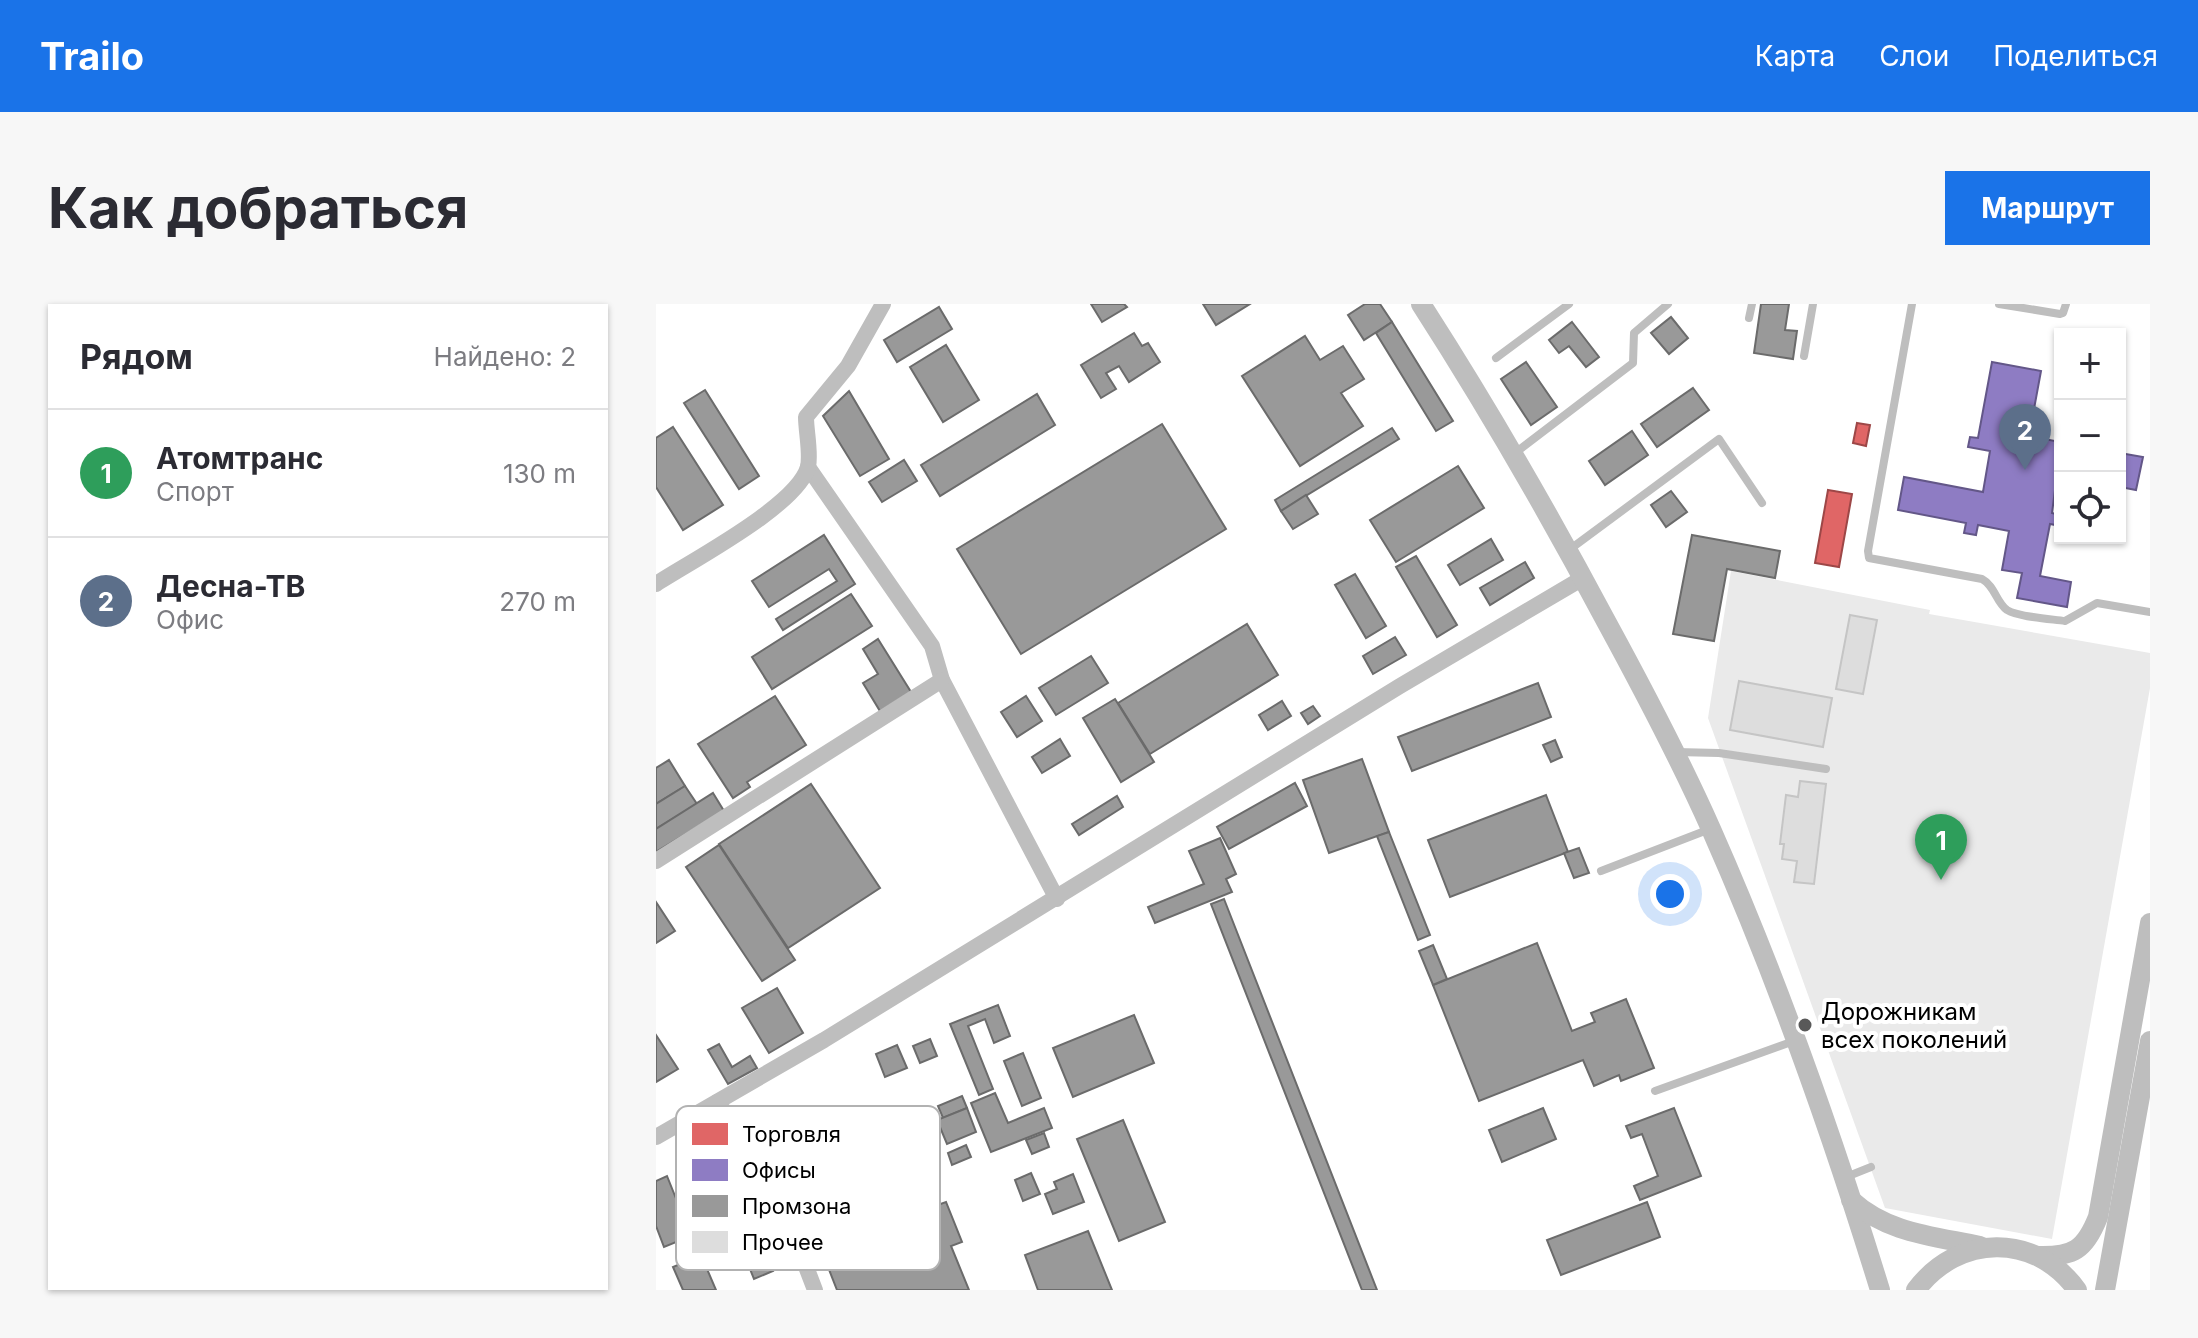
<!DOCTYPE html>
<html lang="ru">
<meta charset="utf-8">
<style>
:root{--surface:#fff;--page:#f7f7f7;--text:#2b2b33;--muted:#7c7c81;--line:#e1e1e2;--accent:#1a73e8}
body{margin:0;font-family:Inter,sans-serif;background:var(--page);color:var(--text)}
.controls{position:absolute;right:24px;top:24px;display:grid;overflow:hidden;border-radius:0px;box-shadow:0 2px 6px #0004}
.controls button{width:72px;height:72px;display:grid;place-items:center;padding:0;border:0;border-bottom:2px solid var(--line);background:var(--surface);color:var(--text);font:40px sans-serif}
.you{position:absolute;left:1014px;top:590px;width:28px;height:28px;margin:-20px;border:6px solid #fff;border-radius:50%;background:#1a73e8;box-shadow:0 0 0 12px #1a73e833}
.badge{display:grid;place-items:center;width:52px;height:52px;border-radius:50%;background:var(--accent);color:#fff;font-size:26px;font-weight:700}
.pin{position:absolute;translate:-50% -66px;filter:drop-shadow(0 2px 4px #0008)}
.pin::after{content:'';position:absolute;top:42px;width:28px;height:24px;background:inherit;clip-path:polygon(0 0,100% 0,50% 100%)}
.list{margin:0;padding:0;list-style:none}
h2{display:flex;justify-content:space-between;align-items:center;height:104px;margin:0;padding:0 32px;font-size:34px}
h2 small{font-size:26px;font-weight:400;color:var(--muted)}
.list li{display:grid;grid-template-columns:52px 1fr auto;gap:24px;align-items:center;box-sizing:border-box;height:128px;padding:0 32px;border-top:2px solid var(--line)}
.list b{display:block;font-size:30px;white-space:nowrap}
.list p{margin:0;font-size:26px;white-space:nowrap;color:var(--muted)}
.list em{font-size:26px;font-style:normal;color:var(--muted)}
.icon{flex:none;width:44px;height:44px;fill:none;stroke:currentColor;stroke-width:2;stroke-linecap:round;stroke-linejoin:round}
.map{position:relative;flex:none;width:1494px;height:986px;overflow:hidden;border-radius:0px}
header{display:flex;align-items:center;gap:48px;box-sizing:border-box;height:112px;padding:0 40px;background:var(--accent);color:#fff}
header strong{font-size:38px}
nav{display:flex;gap:44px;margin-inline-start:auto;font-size:28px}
.intro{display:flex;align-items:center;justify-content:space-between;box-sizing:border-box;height:192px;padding:0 48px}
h1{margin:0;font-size:56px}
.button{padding:20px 36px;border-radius:0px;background:var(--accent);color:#fff;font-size:28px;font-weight:700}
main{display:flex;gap:48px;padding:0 48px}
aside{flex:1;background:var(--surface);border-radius:0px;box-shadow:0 2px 6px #0004}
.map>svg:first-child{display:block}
.green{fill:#eaeaea}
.shops{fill:#e06666;stroke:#9d4747;stroke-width:2}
.offices{fill:#8e7cc3;stroke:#635788;stroke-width:2}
.industry{fill:#999;stroke:#6b6b6b;stroke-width:2}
.building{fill:#ddd;stroke:#c5c5c5;stroke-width:2}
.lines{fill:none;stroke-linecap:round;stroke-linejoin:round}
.service{stroke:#bebebe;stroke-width:8}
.minor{stroke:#bebebe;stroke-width:16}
.tertiary{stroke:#bebebe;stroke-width:20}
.poi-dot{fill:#595959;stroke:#fff;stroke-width:3}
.labels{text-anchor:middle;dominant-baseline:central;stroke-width:8;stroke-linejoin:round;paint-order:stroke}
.poi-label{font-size:24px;fill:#000;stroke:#fff;text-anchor:start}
.key{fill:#fff;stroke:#b2b2b2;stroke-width:2}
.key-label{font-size:22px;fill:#000}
</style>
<header>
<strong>Trailo</strong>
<nav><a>Карта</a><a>Слои</a><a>Поделиться</a></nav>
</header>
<div class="intro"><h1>Как добраться</h1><a class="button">Маршрут</a></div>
<main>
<aside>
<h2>Рядом<small>Найдено: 2</small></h2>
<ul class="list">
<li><span class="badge" style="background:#2e9e5b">1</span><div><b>Атомтранс</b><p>Спорт</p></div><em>130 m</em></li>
<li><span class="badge" style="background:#5c6f8a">2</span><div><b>Десна-ТВ</b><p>Офис</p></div><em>270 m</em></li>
</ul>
</aside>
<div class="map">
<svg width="1494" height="986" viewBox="0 0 1494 986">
<rect width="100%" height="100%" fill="#fff"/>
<path class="green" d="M1075 267 1274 306 1273 310 1494 349V384L1396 935 1229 904 1052 414Z"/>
<g class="shops">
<path d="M1201 119 1214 121 1210 142 1197 139Z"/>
<path d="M1172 186 1196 190 1183 263 1159 259Z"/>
</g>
<g class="offices">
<path d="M1336 58 1385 67 1373 132 1404 138V172L1401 171 1396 209 1404 211V222L1394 220 1384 272 1415 278 1411 303 1361 294 1366 269 1346 266 1353 227 1322 221 1320 231 1308 229 1310 219 1242 206 1248 173 1327 188 1334 147 1312 143 1314 133 1322 134Z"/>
<path d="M1464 149 1487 153 1480 186 1464 183Z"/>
</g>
<g class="industry">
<path d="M435 0H468L471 3 446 18Z"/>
<path d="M547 0H594L560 21Z"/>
<path d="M709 0H724L736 18 708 36 692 11Z"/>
<path d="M1105 0H1133L1129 26 1141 27 1137 55 1098 49Z"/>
<path d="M283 3 296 25 241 58 228 36Z"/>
<path d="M1015 13 1032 34 1013 50 995 29Z"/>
<path d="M736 18 797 117 780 127 720 29Z"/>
<path d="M916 18 943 53 930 63 913 42 903 49 893 36Z"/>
<path d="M478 29 486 42 492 39 504 58 473 78 463 62 450 69 460 85 445 94 425 61Z"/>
<path d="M649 32 664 56 687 42 708 75 685 89 707 122 644 162 586 72Z"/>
<path d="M290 41 323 96 287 118 254 63Z"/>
<path d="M870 58 901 103 875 121 845 75Z"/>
<path d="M1037 84 1053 106 1001 143 985 120Z"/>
<path d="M49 86 103 172 83 185 28 99Z"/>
<path d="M193 87 233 155 204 172 167 112Z"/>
<path d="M381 90 399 121 284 192 265 161Z"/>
<path d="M506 120 570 225 365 350 301 245Z"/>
<path d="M17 123 67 201 27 226 0 183V134Z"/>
<path d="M736 124 743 135 625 207 619 196Z"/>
<path d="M976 127 992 151 949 181 933 157Z"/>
<path d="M248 156 261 177 226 198 213 178Z"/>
<path d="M802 162 828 204 740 258 714 216Z"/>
<path d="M1015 187 1031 208 1010 223 995 201Z"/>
<path d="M650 191 662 210 637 225 625 207Z"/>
<path d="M168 231 199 280 127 326 120 315 181 277 173 265 113 303 96 277Z"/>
<path d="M1036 231 1124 247 1119 274 1071 265 1058 337 1017 330Z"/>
<path d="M835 235 847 256 804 281 792 261Z"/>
<path d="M760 252 801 321 781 333 740 263Z"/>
<path d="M869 258 878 274 834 301 824 284Z"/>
<path d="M699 270 730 322 710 334 679 281Z"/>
<path d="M195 290 216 322 116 385 96 353Z"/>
<path d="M591 320 622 371 494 450 462 399Z"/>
<path d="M739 333 750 351 717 370 707 352Z"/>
<path d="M222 335 255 388 224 407 207 379 222 370 207 345Z"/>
<path d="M435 352 452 379 400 411 383 384Z"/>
<path d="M882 379 895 413 756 467 742 433Z"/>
<path d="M119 392 150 441 91 478 94 483 77 494 42 440Z"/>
<path d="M370 392 386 417 361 433 345 408Z"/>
<path d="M459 395 498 458 465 478 427 414Z"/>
<path d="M626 397 635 412 612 426 603 411Z"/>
<path d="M657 402 664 412 652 420 645 409Z"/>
<path d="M404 435 414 452 386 469 376 453Z"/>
<path d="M899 436 906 453 895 458 887 441Z"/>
<path d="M706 455 733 528 673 549 647 476Z"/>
<path d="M13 456 29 482 0 500V464Z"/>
<path d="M639 479 651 502 573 545 561 523Z"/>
<path d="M155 480 224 584 132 644 63 540Z"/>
<path d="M29 482 41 500 0 525V500Z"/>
<path d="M57 489 68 507 0 548V525Z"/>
<path d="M890 491 912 548 794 593 772 536Z"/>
<path d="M461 492 467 503 423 531 416 520Z"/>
<path d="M733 528 774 631 762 636 721 532Z"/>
<path d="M564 534 580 570 570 575 576 588 499 619 492 603 548 580 533 547Z"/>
<path d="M63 541 139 656 106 677 30 563Z"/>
<path d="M923 544 933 569 918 574 908 549Z"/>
<path d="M568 595 721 986H706L555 600Z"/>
<path d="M0 598 19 627 0 639Z"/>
<path d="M881 639 916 727 939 718 935 709 970 695 998 764 965 777 963 771 938 782 927 756 823 797 777 681Z"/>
<path d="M777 641 791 675 777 681 763 647Z"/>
<path d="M121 684 147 729 113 749 86 704Z"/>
<path d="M342 701 354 732 338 739 329 715 312 722 337 785 323 791 294 720Z"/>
<path d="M478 711 498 759 417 793 397 744Z"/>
<path d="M0 731 22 765 0 778Z"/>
<path d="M274 735 281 752 264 759 257 742Z"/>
<path d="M63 740 76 763 94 752 101 764 72 780 52 746Z"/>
<path d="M241 741 251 764 229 773 220 750Z"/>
<path d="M367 749 385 794 366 802 348 757Z"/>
<path d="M339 789 352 819 388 804 396 824 335 848 315 799Z"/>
<path d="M306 792 311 804 287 814 282 802Z"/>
<path d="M311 804 320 828 291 840 281 816Z"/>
<path d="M887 804 900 835 846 858 833 826Z"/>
<path d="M1018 804 1045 872 984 896 978 882 1002 872 986 830 975 834 970 822Z"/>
<path d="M467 816 509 918 463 937 421 835Z"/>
<path d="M388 829 393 843 376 850 370 836Z"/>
<path d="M310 841 315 853 296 861 292 849Z"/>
<path d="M375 869 384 890 367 897 359 876Z"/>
<path d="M417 870 428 898 397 910 389 890 401 885 398 878Z"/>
<path d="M11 872 35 932 8 943 0 922V877Z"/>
<path d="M276 894 279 902 290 898 306 938 295 942 313 986H181L163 940Z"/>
<path d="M991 898 1004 933 905 971 891 936Z"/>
<path d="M97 919 117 967 98 975 88 950 71 957 61 933Z"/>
<path d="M432 927 456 986H382L369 951Z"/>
<path d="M45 951 60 986H27L17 963Z"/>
</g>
<g class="building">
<path d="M1194 311 1221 316 1207 390 1180 385Z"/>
<path d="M1083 377 1176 394 1167 443 1074 426Z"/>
<path d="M1144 477 1170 480 1158 580 1138 578 1141 557 1126 555 1128 540H1124L1130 491 1142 493Z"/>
</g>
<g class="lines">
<g class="service">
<path d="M1256 0 1212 247 1213 254 1326 275C1339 282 1340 298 1351 306 1362 313 1395 315 1409 317L1441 299 1494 308"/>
<path d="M1343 0 1404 10 1407 9 1410 0"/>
<path d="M1093 14 1096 0"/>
<path d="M1148 52 1157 0"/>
<path d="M840 54 913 0"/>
<path d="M859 149 977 59 978 29 1012 0"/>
<path d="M913 246 1063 135 1106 199"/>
<path d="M1020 448 1063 449 1170 465"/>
<path d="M945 567 1054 525"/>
<path d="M999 787 1138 737"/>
<path d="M1190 873 1215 863"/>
</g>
<g class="minor">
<path d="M152 163 276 342 286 376 401 595"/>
<path d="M0 280C35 257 141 202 152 163 155 149 150 127 150 113L192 62 227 0"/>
<path d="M0 557 286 376"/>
<path d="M61 798 102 850 131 913 159 986"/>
<path d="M0 833 168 736 744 382 927 274"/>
</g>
<g class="tertiary">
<path d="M765 0C832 104 893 210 951 319 988 387 1024 455 1055 525 1121 674 1176 830 1224 986"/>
<path d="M1195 896C1231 929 1277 932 1324 942"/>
<path d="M1382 952C1417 953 1429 946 1442 913L1494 619"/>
<path d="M1260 986C1302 930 1379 928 1421 986"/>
<path d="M1449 986 1494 737"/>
</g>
</g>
<circle class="poi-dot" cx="1149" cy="721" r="8"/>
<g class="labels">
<g class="poi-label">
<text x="1165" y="707">Дорожникам<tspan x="1165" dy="28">всех поколений</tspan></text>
</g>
</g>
<rect x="20" y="802" width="264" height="164" rx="12" class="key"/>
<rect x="36" y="819" width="36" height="22" fill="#e06666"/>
<rect x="36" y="855" width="36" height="22" fill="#8e7cc3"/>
<rect x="36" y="891" width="36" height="22" fill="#999"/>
<rect x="36" y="927" width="36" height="22" fill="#ddd"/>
<g class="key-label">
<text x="86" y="838">Торговля</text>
<text x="86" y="874">Офисы</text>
<text x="86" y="910">Промзона</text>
<text x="86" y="946">Прочее</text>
</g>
</svg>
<div class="controls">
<button>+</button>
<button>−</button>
<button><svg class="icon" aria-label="locate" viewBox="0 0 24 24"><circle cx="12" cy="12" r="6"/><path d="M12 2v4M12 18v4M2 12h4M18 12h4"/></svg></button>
</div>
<div class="you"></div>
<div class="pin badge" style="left:1285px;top:576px;background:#2e9e5b">1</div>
<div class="pin badge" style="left:1369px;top:166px;background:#5c6f8a">2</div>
</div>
</main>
